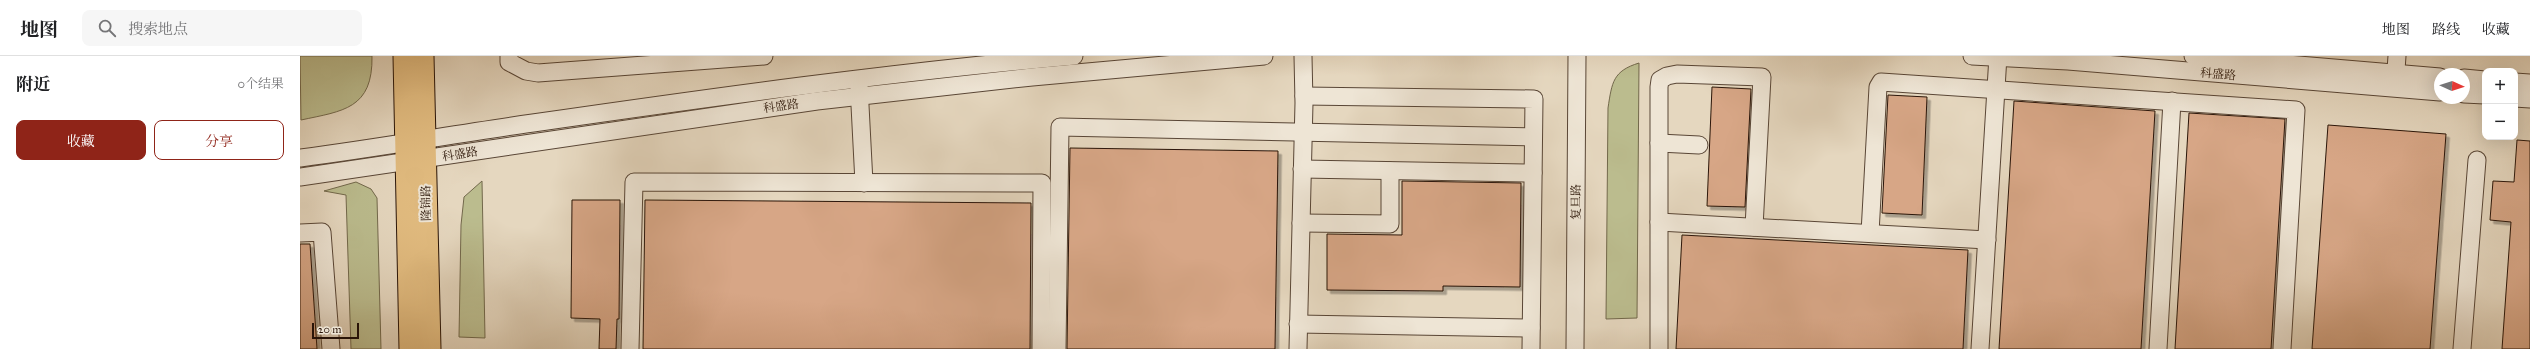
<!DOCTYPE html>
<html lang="zh">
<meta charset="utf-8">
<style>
:root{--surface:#fff;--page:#f6f6f6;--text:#202124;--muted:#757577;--line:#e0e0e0;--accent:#8f2418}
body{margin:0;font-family:"IM FELL Great Primer","Noto Serif SC",serif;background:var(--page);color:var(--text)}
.controls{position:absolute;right:12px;top:12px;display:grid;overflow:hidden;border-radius:8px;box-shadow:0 4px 16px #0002}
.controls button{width:36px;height:36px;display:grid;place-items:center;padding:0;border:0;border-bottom:1px solid var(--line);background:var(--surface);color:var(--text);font:20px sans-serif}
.compass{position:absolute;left:2134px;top:12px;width:36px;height:36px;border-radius:50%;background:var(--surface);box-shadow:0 4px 16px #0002;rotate:93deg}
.scale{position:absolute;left:12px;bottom:10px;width:47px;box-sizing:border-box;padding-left:4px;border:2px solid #2a1508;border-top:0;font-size:11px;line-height:14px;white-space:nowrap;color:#2a1508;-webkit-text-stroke:3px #eee5d5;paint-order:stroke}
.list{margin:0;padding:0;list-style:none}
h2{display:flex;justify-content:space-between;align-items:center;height:52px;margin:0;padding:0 16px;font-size:17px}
h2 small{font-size:13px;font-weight:400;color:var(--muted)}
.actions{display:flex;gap:8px;padding:12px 16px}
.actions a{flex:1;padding:9px 0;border:1px solid var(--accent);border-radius:8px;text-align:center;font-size:14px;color:var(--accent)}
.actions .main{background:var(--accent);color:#fff}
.icon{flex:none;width:22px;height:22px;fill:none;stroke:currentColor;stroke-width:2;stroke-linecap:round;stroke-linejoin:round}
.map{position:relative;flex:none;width:2230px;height:293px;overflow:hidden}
header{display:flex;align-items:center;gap:24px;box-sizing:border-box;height:56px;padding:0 20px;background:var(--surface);border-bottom:1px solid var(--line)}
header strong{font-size:19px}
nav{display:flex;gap:22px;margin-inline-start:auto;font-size:14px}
.search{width:280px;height:36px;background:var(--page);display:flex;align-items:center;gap:10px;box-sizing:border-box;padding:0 14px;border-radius:8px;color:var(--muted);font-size:15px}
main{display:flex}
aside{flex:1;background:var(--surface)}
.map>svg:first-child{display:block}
.green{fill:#bbbc8e;stroke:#72684b}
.building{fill:#d7a686;stroke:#2a1508;filter:url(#shadow)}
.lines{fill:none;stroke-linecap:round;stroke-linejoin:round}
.minor-casing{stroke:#594636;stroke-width:19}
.major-casing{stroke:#2a1508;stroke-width:23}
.minor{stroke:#eee5d5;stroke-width:17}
.major{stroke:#e2bc80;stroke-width:21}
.labels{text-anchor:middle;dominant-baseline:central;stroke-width:4;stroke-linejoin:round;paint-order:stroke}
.street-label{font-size:12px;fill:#2a1508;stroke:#eee5d5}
</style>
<header>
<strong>地图</strong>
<div class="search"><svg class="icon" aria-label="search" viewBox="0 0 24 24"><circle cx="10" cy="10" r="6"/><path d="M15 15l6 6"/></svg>搜索地点</div>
<nav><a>地图</a><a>路线</a><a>收藏</a></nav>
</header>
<main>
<aside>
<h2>附近<small>0个结果</small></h2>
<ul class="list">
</ul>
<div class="actions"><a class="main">收藏</a><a>分享</a></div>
</aside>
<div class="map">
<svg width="2230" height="293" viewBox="0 0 2230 293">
<defs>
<filter id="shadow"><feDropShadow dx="3.5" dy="3.5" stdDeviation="0" flood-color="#0004"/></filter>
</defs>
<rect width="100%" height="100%" fill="#e5d7bf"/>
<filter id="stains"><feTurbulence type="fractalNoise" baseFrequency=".005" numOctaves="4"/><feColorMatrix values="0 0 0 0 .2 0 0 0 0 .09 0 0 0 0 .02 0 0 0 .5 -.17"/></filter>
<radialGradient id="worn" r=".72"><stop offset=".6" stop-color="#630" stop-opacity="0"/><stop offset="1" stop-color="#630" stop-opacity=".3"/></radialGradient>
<g class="green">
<path d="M0 0H72C73 53 43 55 1 64Z"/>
<path d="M1339 7 1337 262 1306 263 1308 52C1312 26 1313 15 1339 7Z"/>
<path d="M182 125 185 282 159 281 161 169 164 141Z"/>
<path d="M56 126 71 133 77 142 81 293H51L46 139 24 135Z"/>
</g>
<g class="building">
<path d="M1412 31 1451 33 1445 151 1407 150Z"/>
<path d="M1588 39 1627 41 1622 159 1582 157Z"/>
<path d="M1714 45 1855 55 1841 293H1699Z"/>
<path d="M1889 57 1985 63 1971 293H1875Z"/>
<path d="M2028 69 2146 78 2130 293H2012Z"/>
<path d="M2217 84 2230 85V293H2202L2211 166 2190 164 2193 125 2214 126Z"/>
<path d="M770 92 978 95 975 293H767Z"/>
<path d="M1102 125 1221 127 1220 231 1143 230V235L1027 234V178L1102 179Z"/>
<path d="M272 144H320L319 263H317L316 293H299L300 263 271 262Z"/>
<path d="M345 144 731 147 730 293H343Z"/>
<path d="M1382 179 1668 194 1663 293H1376Z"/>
<path d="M0 188H10L17 293H0Z"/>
</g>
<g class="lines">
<g class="minor-casing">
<g id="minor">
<path d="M209 0V6L226 15 238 17 464 0"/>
<path d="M1672 0 1768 5 2140 36"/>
<path d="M1893 0 2140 21"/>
<path d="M2164 22 2185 24"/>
<path d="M2215 26 2230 27"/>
<path d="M2095 28 2097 0"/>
<path d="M559 30 564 127"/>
<path d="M2164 38 2185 39"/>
<path d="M1004 40 1234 43 1231 293"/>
<path d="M2215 42 2230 43"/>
<path d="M1359 87 1399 89"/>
<path d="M0 102C78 92 155 78 233 67 413 41 593 16 774 0"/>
<path d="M1002 113 1233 117"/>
<path d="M0 121 517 45 732 21 964 0"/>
<path d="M1359 166 1687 184"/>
<path d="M1001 167 1090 168V115"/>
<path d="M0 177 22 176 31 293"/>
<path d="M1570 177 1578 31 1581 26 1996 54 1982 293"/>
<path d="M998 268 1231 272"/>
<path d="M330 293 334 126 742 127 741 293"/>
<path d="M757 293 760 71 1233 81"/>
<path d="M998 293 1004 47 1003 0"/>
<path d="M1275 293 1277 0"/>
<path d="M1359 293V31L1360 24 1367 20 1377 18 1462 21 1454 171"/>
<path d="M1680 293 1698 0"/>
<path d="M1858 293 1872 45"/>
<path d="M2162 293 2177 104"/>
</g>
</g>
<g class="major-casing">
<g id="major">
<path d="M104 0 110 293"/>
<path d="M123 0 130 293"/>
</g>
</g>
<use href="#minor" class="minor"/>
<use href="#major" class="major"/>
</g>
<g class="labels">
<g class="street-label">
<text transform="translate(1918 18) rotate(5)">科盛路</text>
<text transform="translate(481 50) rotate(-8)">科盛路</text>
<text transform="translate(160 98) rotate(-9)">科盛路</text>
<text transform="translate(1276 146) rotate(-90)">复旦路</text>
<text transform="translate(126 147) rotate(-91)">隆锦路</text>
</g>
</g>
<rect width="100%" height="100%" filter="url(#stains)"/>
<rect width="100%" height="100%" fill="url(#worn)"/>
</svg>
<div class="controls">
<button>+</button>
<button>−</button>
</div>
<svg class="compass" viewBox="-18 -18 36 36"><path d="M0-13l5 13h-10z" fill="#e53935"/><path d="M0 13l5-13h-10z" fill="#757577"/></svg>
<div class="scale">20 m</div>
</div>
</main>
